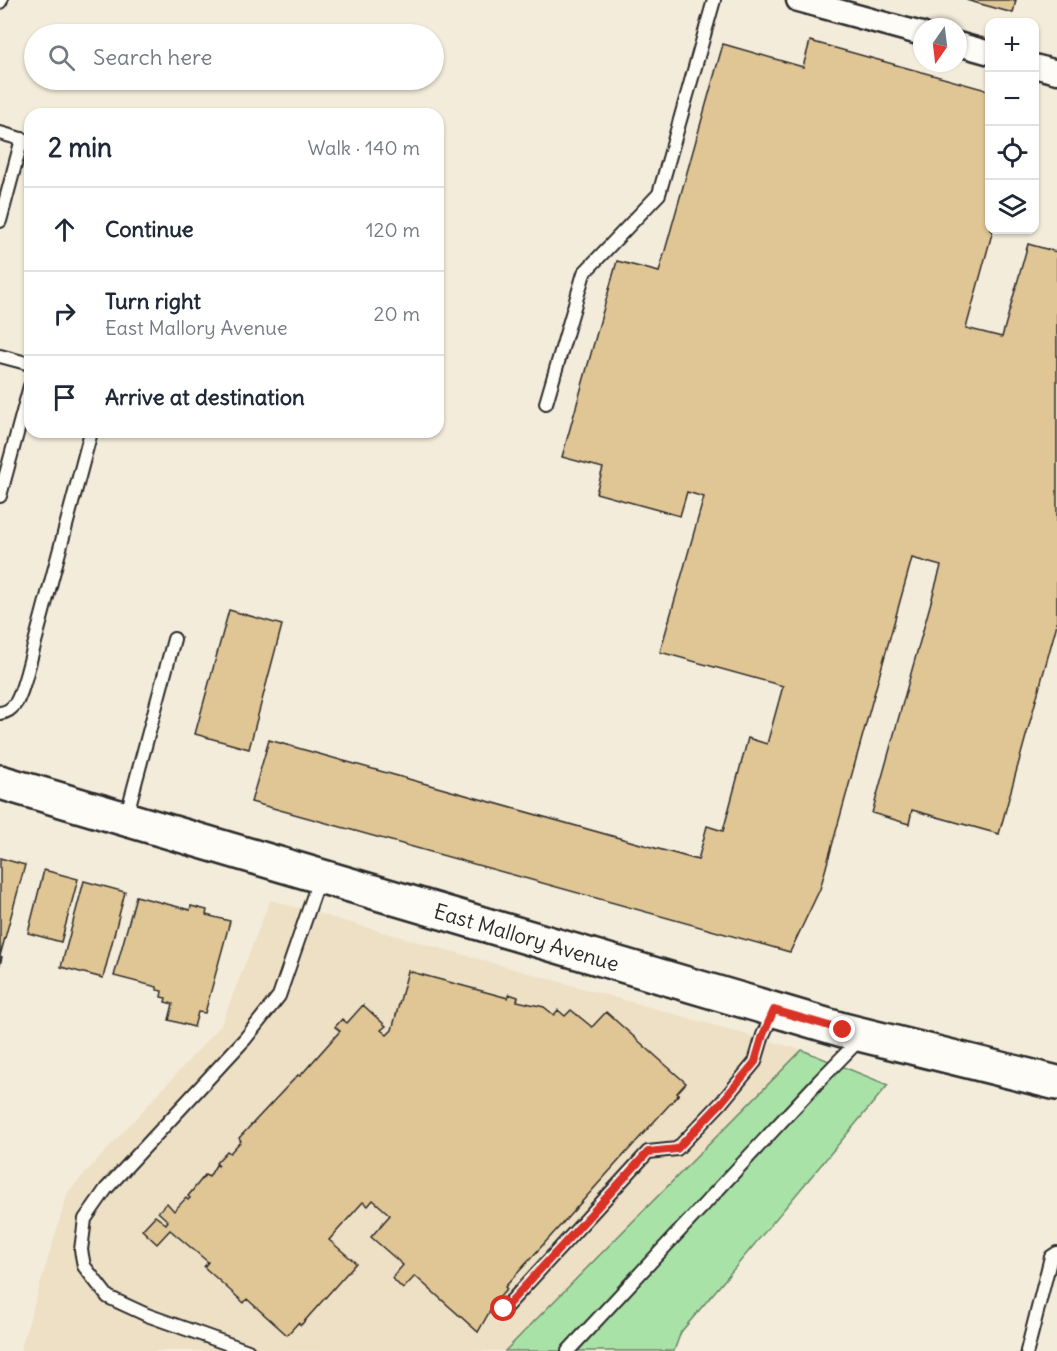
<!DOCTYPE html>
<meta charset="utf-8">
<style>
:root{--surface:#fff;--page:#f6f6f7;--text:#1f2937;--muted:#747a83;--line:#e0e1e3}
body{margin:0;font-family:Delius,sans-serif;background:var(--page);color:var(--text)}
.controls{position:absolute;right:18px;top:18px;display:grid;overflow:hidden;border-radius:12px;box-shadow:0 2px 4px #0004}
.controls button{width:54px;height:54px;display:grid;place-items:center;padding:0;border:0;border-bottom:2px solid var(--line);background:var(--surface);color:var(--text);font:30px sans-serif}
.compass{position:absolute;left:913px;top:18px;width:54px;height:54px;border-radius:50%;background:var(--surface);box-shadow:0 2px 4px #0004;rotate:194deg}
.stop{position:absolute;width:18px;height:18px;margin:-14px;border:4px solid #d93025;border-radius:50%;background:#fff}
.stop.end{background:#d93025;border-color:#fff;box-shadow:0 2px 6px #0008}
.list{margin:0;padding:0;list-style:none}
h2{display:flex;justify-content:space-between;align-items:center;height:78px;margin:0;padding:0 24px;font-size:26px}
h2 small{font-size:20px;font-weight:400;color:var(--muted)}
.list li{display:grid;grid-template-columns:39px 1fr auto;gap:18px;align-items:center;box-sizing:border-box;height:84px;padding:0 24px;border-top:2px solid var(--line)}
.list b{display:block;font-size:22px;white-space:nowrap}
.list p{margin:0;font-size:20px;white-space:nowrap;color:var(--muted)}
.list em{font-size:20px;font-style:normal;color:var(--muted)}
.icon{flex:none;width:33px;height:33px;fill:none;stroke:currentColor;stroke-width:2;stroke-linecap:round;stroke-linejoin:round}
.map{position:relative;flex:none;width:1057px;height:1351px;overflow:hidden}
.search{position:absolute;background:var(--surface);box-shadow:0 2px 4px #0004;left:24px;top:24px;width:420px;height:66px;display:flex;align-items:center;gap:15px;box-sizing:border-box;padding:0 21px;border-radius:33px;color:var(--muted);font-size:22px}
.panel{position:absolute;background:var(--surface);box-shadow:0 2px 4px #0004;left:24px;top:108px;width:420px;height:330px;border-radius:18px}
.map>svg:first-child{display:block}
.built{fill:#eee0c5}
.green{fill:#a9e2a6;stroke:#6a8668;stroke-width:1.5}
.building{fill:#e0c595;stroke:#2b2b2b;stroke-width:1.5}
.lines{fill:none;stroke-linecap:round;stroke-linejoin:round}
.lane-casing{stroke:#2b2b2b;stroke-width:16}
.street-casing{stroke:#2b2b2b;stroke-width:27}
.secondary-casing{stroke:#2b2b2b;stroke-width:38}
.lane{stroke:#fdfcf7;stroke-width:12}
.street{stroke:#fdfcf7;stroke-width:22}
.secondary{stroke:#fdfcf7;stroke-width:33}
.route{stroke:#d93025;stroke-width:8}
.labels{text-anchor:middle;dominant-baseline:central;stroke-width:4.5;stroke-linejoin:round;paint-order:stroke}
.street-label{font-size:21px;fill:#2b2b2b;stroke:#fdfcf7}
</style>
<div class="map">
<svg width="1057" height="1351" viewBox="0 0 1057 1351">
<rect width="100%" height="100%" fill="#f4ecda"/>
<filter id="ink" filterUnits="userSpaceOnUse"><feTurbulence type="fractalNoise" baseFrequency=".0167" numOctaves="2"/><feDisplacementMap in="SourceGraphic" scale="12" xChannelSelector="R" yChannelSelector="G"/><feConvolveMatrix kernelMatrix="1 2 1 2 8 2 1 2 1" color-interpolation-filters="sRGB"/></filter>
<g filter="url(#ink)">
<path class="built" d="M270 900 802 1050 505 1351H20L68 1192 221 1025Z"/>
<path class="green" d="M802 1050 888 1085 681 1332 674 1351H505Z"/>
<g class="building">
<path d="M966 0H1016L1013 13Z"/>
<path d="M810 41 990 91V230H993L966 328 1002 337 1028 244 1057 252V624L999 834 912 810 909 824 872 813 941 566 912 558 820 889 790 952 251 802 269 740 698 860 707 826 723 831 748 738 767 744 783 686 660 652 704 497 687 492 680 516 596 493 603 468 562 457 617 261 659 272 723 44 803 67Z"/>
<path d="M229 610 282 625 249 749 195 734Z"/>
<path d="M0 858 25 865 0 956 2 957 0 965Z"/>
<path d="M44 870 78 879 61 942 28 933Z"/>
<path d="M84 881 125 892 103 978 61 967Z"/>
<path d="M136 896 190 910 191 906 207 910 206 915 230 921 205 1013 198 1012 194 1027 169 1020 173 1004 165 1002 166 998 161 997 162 991 157 990V987L114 976Z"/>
<path d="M408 971 508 998 509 994 518 997 517 1001 544 1007 554 1015 558 1010 565 1016 571 1010 592 1027 606 1012 686 1083 677 1093 679 1094 505 1287 507 1289 495 1302 478 1332 415 1276 403 1289 392 1278 403 1265 371 1237 390 1215 373 1200 368 1206 363 1202 329 1240 356 1263 301 1325 298 1323 287 1335 247 1299 244 1303 204 1267 208 1262 170 1230 157 1244 142 1230 155 1216 166 1224 168 1221 158 1212 167 1203 174 1211 186 1198 188 1200 190 1198 188 1196 205 1175 209 1177 216 1165 219 1166 216 1163 227 1151 230 1153 241 1141 239 1138 298 1075 300 1076 340 1031 335 1027 342 1019 347 1023 363 1005 386 1026 381 1030 387 1035 392 1030Z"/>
</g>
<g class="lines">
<g class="lane-casing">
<g id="lane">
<path d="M0 2 1 0"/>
<path d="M0 133 28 141"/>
<path d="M0 221 22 139"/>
<path d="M0 356 30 364"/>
<path d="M546 403 584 273 659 194 714 0"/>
<path d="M0 496 30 386"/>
<path d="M0 713C18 711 21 691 26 676L91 432"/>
<path d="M126 817 174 639"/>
<path d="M504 1309 648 1152 677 1149 721 1103 755 1062 763 1035 774 1011"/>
<path d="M248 1351 147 1315 108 1297 84 1266 81 1250 85 1219 106 1189 245 1039 279 996 320 877"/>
<path d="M568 1351 819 1081 861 1038"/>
<path d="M1027 1351 1051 1257 1057 1253"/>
</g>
</g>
<g class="street-casing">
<g id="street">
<path d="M798 0 922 34"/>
<path d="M958 44 990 53"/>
<path d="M1034 66 1057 72"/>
</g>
</g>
<g class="secondary-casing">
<g id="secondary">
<path id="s1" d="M0 782 843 1030 1057 1083"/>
</g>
</g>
<use href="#lane" class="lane"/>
<use href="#street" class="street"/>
<use href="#secondary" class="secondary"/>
</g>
</g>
<g class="lines" filter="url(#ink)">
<path class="route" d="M504 1309 648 1152 677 1149 721 1103 755 1062 763 1035 774 1010 843 1030"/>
</g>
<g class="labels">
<g class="street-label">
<text stroke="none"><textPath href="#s1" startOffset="549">East Mallory Avenue</textPath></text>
</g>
</g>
</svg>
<div class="controls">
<button>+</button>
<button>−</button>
<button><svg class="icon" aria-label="locate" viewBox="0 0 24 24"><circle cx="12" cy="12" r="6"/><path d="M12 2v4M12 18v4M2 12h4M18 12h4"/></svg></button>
<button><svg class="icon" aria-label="layers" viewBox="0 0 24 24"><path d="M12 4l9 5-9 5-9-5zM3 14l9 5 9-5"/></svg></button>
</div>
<svg class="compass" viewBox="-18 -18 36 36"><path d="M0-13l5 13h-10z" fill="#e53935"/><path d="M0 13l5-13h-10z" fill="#747a83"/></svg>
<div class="stop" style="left:504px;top:1309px"></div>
<div class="stop end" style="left:843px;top:1030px"></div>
<div class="search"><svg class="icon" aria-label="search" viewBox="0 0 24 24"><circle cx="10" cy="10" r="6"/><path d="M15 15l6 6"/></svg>Search here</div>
<section class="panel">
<h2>2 min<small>Walk · 140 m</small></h2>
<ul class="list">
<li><svg class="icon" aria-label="ahead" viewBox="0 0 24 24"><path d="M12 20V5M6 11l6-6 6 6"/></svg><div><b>Continue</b></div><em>120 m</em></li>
<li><svg class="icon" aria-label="right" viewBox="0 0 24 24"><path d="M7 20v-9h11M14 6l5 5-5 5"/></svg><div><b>Turn right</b><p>East Mallory Avenue</p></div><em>20 m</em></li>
<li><svg class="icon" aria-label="arrive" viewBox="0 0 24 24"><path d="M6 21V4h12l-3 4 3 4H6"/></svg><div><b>Arrive at destination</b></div></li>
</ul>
</section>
</div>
